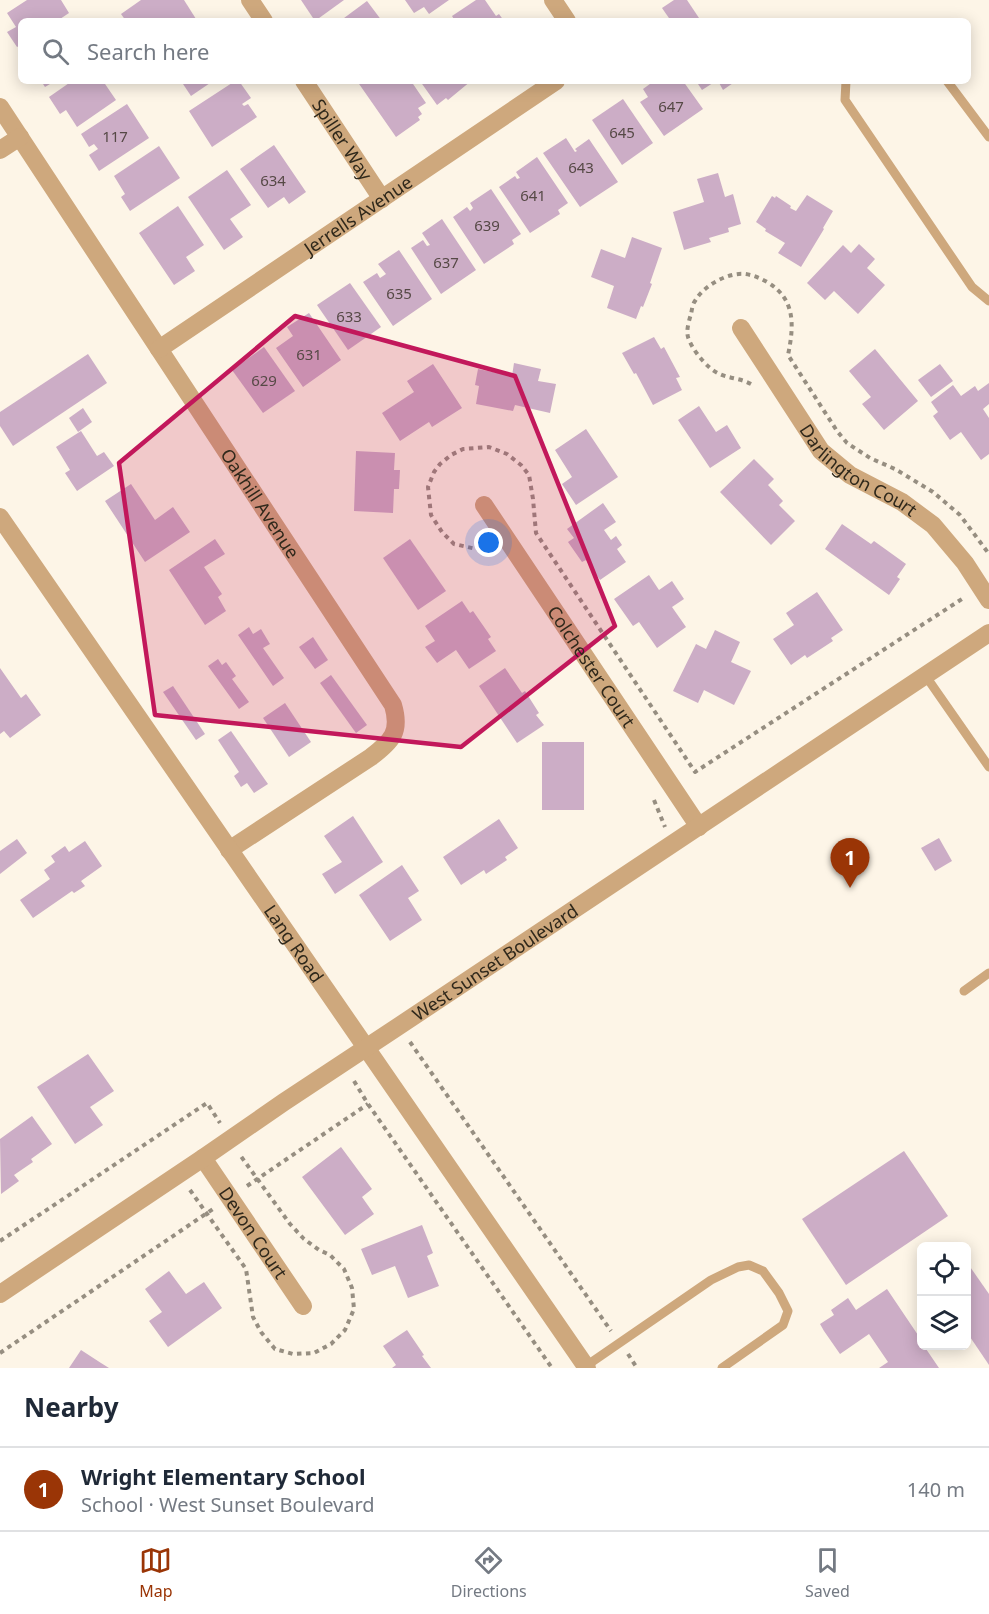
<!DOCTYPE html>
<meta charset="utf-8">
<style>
:root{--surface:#fff;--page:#f6f6f7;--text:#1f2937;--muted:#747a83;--line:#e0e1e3;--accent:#9a3506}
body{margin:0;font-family:"Noto Sans",sans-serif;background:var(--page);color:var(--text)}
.controls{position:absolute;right:18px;bottom:18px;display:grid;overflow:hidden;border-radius:9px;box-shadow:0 3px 15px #0003}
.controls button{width:54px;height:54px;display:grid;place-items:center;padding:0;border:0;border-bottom:2px solid var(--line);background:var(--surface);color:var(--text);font:30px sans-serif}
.you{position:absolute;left:489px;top:543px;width:21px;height:21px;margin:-15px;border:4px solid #fff;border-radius:50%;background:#1a73e8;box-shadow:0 0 0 9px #1a73e833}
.badge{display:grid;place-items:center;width:39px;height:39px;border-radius:50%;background:var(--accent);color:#fff;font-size:20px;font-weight:700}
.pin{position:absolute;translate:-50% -50px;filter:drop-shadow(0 2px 3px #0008)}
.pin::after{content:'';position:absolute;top:32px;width:21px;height:18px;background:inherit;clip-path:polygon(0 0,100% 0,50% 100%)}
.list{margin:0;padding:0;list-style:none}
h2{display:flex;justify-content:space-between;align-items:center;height:78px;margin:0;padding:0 24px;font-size:26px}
h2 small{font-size:20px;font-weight:400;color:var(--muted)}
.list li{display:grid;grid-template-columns:39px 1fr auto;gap:18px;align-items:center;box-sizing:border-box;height:84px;padding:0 24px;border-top:2px solid var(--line)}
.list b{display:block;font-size:22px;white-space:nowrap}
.list p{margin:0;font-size:20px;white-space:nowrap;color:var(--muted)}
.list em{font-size:20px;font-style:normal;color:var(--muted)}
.icon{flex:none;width:33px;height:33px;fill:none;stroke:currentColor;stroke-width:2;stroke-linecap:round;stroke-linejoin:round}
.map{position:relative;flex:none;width:989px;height:1368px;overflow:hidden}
.search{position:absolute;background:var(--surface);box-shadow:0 3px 15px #0003;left:18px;right:18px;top:18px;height:66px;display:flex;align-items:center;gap:15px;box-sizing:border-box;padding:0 21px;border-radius:9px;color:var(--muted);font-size:22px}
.sheet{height:162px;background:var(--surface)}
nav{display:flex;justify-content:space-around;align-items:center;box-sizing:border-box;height:84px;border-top:2px solid var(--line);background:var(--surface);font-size:16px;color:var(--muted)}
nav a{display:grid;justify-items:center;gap:3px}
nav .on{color:var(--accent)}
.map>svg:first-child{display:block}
.building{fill:#ccadc6}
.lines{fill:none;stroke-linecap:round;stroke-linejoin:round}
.path{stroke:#968e81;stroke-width:4;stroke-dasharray:4.5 4.5;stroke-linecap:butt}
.service{stroke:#cea87d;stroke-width:9}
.minor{stroke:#cea87d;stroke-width:18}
.marked{fill:#c2185b;fill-opacity:0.2;stroke:#c2185b;stroke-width:4.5;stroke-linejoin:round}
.labels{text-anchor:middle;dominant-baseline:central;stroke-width:6;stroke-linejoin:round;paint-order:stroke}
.number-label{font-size:15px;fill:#564946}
.street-label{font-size:18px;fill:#2f281b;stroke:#fdf5e7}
</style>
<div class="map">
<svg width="989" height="1368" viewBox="0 0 989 1368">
<rect width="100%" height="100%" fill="#fdf5e7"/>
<g class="building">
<path d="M27 0H61L69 13 57 21H21V45L17 47 7 32 16 27 7 13Z"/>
<path d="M141 0H184L196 19 193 21H126L121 14Z"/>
<path d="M301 0H344L315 21Z"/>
<path d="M405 0H449L429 14 424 7 414 13Z"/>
<path d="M476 0H485L496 16 499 14 504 21H455L452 16Z"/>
<path d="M674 0H687L701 21H671L662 8Z"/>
<path d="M367 1 382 21H340Z"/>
<path d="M41 81H55L45 87Z"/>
<path d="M72 81H103L116 100 77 127 66 110 60 114 49 97Z"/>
<path d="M181 81H213L191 96Z"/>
<path d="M235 81H239L251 98 242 104 244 106 248 104 257 117 212 147 189 111Z"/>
<path d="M357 81H411L426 103 418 108 422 114 418 117 420 120 396 137Z"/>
<path d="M420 81H471L448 100 446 98 437 105Z"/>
<path d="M654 81H683L703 109 664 136 640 102 648 97 643 89Z"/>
<path d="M696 81H716L702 90Z"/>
<path d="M718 81H736L723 90Z"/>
<path d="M623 99 653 143 622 165 592 120Z"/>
<path d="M127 104 149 138 99 171 89 155 98 149 94 144 89 147 81 134Z"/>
<path d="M566 138 575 152 577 151 575 149 589 139 618 182 580 207 543 153Z"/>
<path d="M274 145 306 192 289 204 284 197 268 208 240 169Z"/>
<path d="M159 146 180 178 130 211 121 197 125 194 114 176Z"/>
<path d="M537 157 568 203 558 210 560 214 530 233 499 187 515 176 517 179 520 178 516 172Z"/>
<path d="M227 170 251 205 230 219 243 237 224 250 188 197Z"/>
<path d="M718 173 725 197 733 194 741 224 728 228 729 232 709 238 711 242 684 250 673 212 704 202 697 179Z"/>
<path d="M491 189 521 234 512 240 514 244 484 264 453 217 467 207 470 211 473 208 470 203Z"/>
<path d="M807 195 833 211 823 228 824 229 801 267 778 253 785 243 765 231 766 229 756 222 772 196 775 198 776 196 791 206 790 208 796 211Z"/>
<path d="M178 206 204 245 186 257 195 271 174 285 139 233Z"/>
<path d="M442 219 476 270 441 294 411 248 423 240 427 246 430 245 422 233Z"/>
<path d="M632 237 662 248 650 283 652 284 643 307 641 306 636 319 607 308 614 286 591 277 601 249 625 258Z"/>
<path d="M859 244 875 259 867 268 885 285 858 314 834 291 825 300 807 283 843 245 851 253Z"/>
<path d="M399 250 432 299 393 326 363 282 377 273 380 278 386 274 378 264Z"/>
<path d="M350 283 381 327 348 350 317 305Z"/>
<path d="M309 313 341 360 303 387 276 348 293 336 287 327Z"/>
<path d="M654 337 661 349 664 347 680 377 676 378 682 390 653 405 636 373 634 374 622 353Z"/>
<path d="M264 347 295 391 263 413 232 370Z"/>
<path d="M875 349 918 401 884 430 862 404 871 397 849 371Z"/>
<path d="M88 354 107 383 13 446 0 426V412Z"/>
<path d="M514 363 541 369 538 381 556 384 550 413 515 405 513 411 476 404 479 386 475 385 478 369 512 376Z"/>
<path d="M433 364 462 408 432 427 429 422 400 441 382 413 414 392 407 381Z"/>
<path d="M940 364 953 381 931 397 918 380Z"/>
<path d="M989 383V404L983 409 989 418V454L981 460 961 432 950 440 933 416 938 412 931 402 953 385 961 396 975 386 978 391Z"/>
<path d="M699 406 716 432 727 425 741 448 710 468 678 420Z"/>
<path d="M83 408 92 422 78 432 69 418Z"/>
<path d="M586 429 618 477 576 505 562 484 572 477 555 450Z"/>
<path d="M81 431 97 456 104 452 114 466 77 491 65 473 70 470 56 447Z"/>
<path d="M356 451 395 453 394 470H400L399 489H394L393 513 354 511Z"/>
<path d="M754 459 774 479 768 485 783 501 779 505 795 521 771 545 720 492Z"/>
<path d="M131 484 155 520 173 507 190 532 145 562 105 501Z"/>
<path d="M603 503 616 522 604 530 611 540 616 536 622 545 617 549 626 562 600 580 586 560 582 562 568 542 574 538 567 529Z"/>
<path d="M842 524 871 544 874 541 906 564 897 577 900 579 889 595 825 549Z"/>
<path d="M215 539 225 554 204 567 222 594 218 597 226 611 205 625 169 570Z"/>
<path d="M410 539 446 591 418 610 383 558Z"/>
<path d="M649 575 659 590 672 581 684 599 672 607 686 627 657 648 639 622 633 626 614 599Z"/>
<path d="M817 592 843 630 831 638 833 641 807 658 805 655 791 665 773 639 794 625 786 613Z"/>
<path d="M462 601 470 613 473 611 491 637 488 639 496 651 469 669 456 650 437 663 425 647 435 641 425 626Z"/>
<path d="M249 627 253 634 261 629 270 644 263 648 284 678 273 686 238 635Z"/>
<path d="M715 630 740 642 731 662 751 671 734 705 704 690 698 703 673 691 696 644 706 649Z"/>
<path d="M313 637 328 660 315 669 299 647Z"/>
<path d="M218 659 222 665 226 662 236 676 232 679 249 702 239 709 208 666Z"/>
<path d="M0 668 21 698 26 694 41 715 10 738 4 731 0 734Z"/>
<path d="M505 668 522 693 525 691 539 713 536 715 544 725 517 743 479 686Z"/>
<path d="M331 675 367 725 356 733 320 683Z"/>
<path d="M173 686 205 734 196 740 163 692Z"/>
<path d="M285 703 311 742 289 757 263 718Z"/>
<path d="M231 731 268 784 254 793 247 783 241 787 234 776 239 772 218 740Z"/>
<rect x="542" y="742" width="42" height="68"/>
<path d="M353 816 383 862 335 894 322 874 342 862 324 836Z"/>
<path d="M499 819 518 848 505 857 507 860 486 874 484 870 461 885 443 857Z"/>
<path d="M939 838 952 861 935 871 921 848Z"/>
<path d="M17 839 27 853 0 874V851Z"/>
<path d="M85 841 102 866 81 881 85 886 74 893 72 891 33 918 20 900 50 879 44 870 55 862 51 856 65 846 69 852Z"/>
<path d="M402 865 419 891 408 898 422 920 390 941 359 895Z"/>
<path d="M88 1054 114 1091 90 1107 103 1125 75 1144 37 1087Z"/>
<path d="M32 1116 52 1144 31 1159 33 1162 14 1175 19 1181 1 1194 0 1139Z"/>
<path d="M341 1147 372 1189 362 1197 374 1214 345 1235 302 1177Z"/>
<path d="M904 1151 948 1216 846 1285 802 1219Z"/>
<path d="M422 1225 433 1253 427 1256 439 1286 408 1298 395 1266 372 1275 361 1249Z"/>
<path d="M966 1261 989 1294V1365L966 1331Z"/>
<path d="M169 1271 186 1294 204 1282 222 1308 168 1347 149 1321 162 1312 145 1289Z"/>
<path d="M887 1289 922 1341V1346H924L939 1368H879L888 1362 869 1334 840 1354 824 1331 820 1324 834 1315 831 1310 848 1298 856 1310Z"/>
<path d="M407 1330 424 1355 422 1356 431 1368H392L396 1365 383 1346Z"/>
<path d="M81 1350 101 1363 109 1368H69Z"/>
</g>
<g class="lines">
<g class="path">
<path d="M751 384C736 376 724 380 709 367 701 360 691 347 688 337 686 330 689 321 691 314 692 310 692 305 695 301 703 286 728 272 745 274 753 275 760 278 767 282 796 299 794 326 788 355L837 431 847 443 870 458 895 469 933 492 960 515 989 554"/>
<path d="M490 552 454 544 442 532 431 515 428 487 434 472 440 464 451 455 463 449 489 447 507 454 521 465 529 475 533 499 536 533 695 772 965 597"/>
<path d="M654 800 665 827"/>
<path d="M410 1042 611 1331"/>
<path d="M354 1081 368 1104 552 1368"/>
<path d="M247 1186 368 1104"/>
<path d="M190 1190 246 1269 253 1317 261 1332 275 1349 293 1354 314 1353 331 1344 345 1330 354 1309 352 1288 344 1269 330 1255 319 1250 304 1239 290 1224 240 1155"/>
<path d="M0 1241 207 1103 220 1123"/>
<path d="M0 1353 213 1209"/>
<path d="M628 1354 637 1368"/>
</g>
<g class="service">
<path d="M846 81 845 100 972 287 989 301"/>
<path d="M947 81 989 137"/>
<path d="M925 675 989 767"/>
<path d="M964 991 989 973"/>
<path d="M586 1366 711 1280 738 1267 749 1265 763 1271 779 1293 788 1311 783 1325 722 1368"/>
</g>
<g class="minor">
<path d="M250 0 264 21"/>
<path d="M553 0 567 21"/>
<path id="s1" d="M304 81 382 199"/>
<path id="s2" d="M0 107 393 705C401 732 392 741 371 757L229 850"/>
<path d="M0 150 20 137"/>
<path id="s3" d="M741 328 821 451 850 475 902 502 933 525 965 563 989 600"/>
<path id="s4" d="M159 349 556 81"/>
<path id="s5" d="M484 505 699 827"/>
<path id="s6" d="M0 517 587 1368"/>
<path id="s7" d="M203 1158 303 1306"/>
<path id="s8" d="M0 1294 203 1158 284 1102 399 1026 989 633"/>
</g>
</g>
<path class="marked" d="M295 316 515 376 615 626 461 747 155 715 119 463Z"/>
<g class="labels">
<g class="number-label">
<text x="671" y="106">647</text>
<text x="622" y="132">645</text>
<text x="115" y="136">117</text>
<text x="581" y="167">643</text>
<text x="273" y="180">634</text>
<text x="533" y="195">641</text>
<text x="487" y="225">639</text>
<text x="446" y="262">637</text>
<text x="399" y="293">635</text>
<text x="349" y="316">633</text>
<text x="309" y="354">631</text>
<text x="264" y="380">629</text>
</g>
<g class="street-label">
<text stroke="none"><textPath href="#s1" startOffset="70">Spiller Way</textPath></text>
<text stroke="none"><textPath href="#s4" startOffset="240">Jerrells Avenue</textPath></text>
<text stroke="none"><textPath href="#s3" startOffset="188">Darlington Court</textPath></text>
<text stroke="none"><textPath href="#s2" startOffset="474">Oakhill Avenue</textPath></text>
<text stroke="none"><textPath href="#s5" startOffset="194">Colchester Court</textPath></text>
<text stroke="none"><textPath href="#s6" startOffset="518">Lang Road</textPath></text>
<text stroke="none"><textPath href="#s8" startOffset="596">West Sunset Boulevard</textPath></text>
<text stroke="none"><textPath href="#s7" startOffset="90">Devon Court</textPath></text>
</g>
</g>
</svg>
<div class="controls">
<button><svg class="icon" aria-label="locate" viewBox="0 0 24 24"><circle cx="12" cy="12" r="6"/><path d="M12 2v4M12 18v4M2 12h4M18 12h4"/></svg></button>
<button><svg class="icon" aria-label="layers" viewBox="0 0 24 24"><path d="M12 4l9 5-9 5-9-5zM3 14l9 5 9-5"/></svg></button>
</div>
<div class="you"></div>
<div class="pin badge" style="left:850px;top:888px">1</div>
<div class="search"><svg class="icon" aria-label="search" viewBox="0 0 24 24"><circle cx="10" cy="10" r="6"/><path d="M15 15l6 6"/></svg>Search here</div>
</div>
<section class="sheet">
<h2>Nearby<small></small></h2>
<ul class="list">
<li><span class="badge">1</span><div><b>Wright Elementary School</b><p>School · West Sunset Boulevard</p></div><em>140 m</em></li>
</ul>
</section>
<nav>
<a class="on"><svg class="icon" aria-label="map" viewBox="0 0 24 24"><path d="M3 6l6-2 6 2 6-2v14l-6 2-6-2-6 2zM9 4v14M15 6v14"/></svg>Map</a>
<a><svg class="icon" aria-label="directions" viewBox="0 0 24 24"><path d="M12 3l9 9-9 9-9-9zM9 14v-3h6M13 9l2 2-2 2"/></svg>Directions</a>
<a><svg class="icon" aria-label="saved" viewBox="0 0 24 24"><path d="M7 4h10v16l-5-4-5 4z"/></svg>Saved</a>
</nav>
